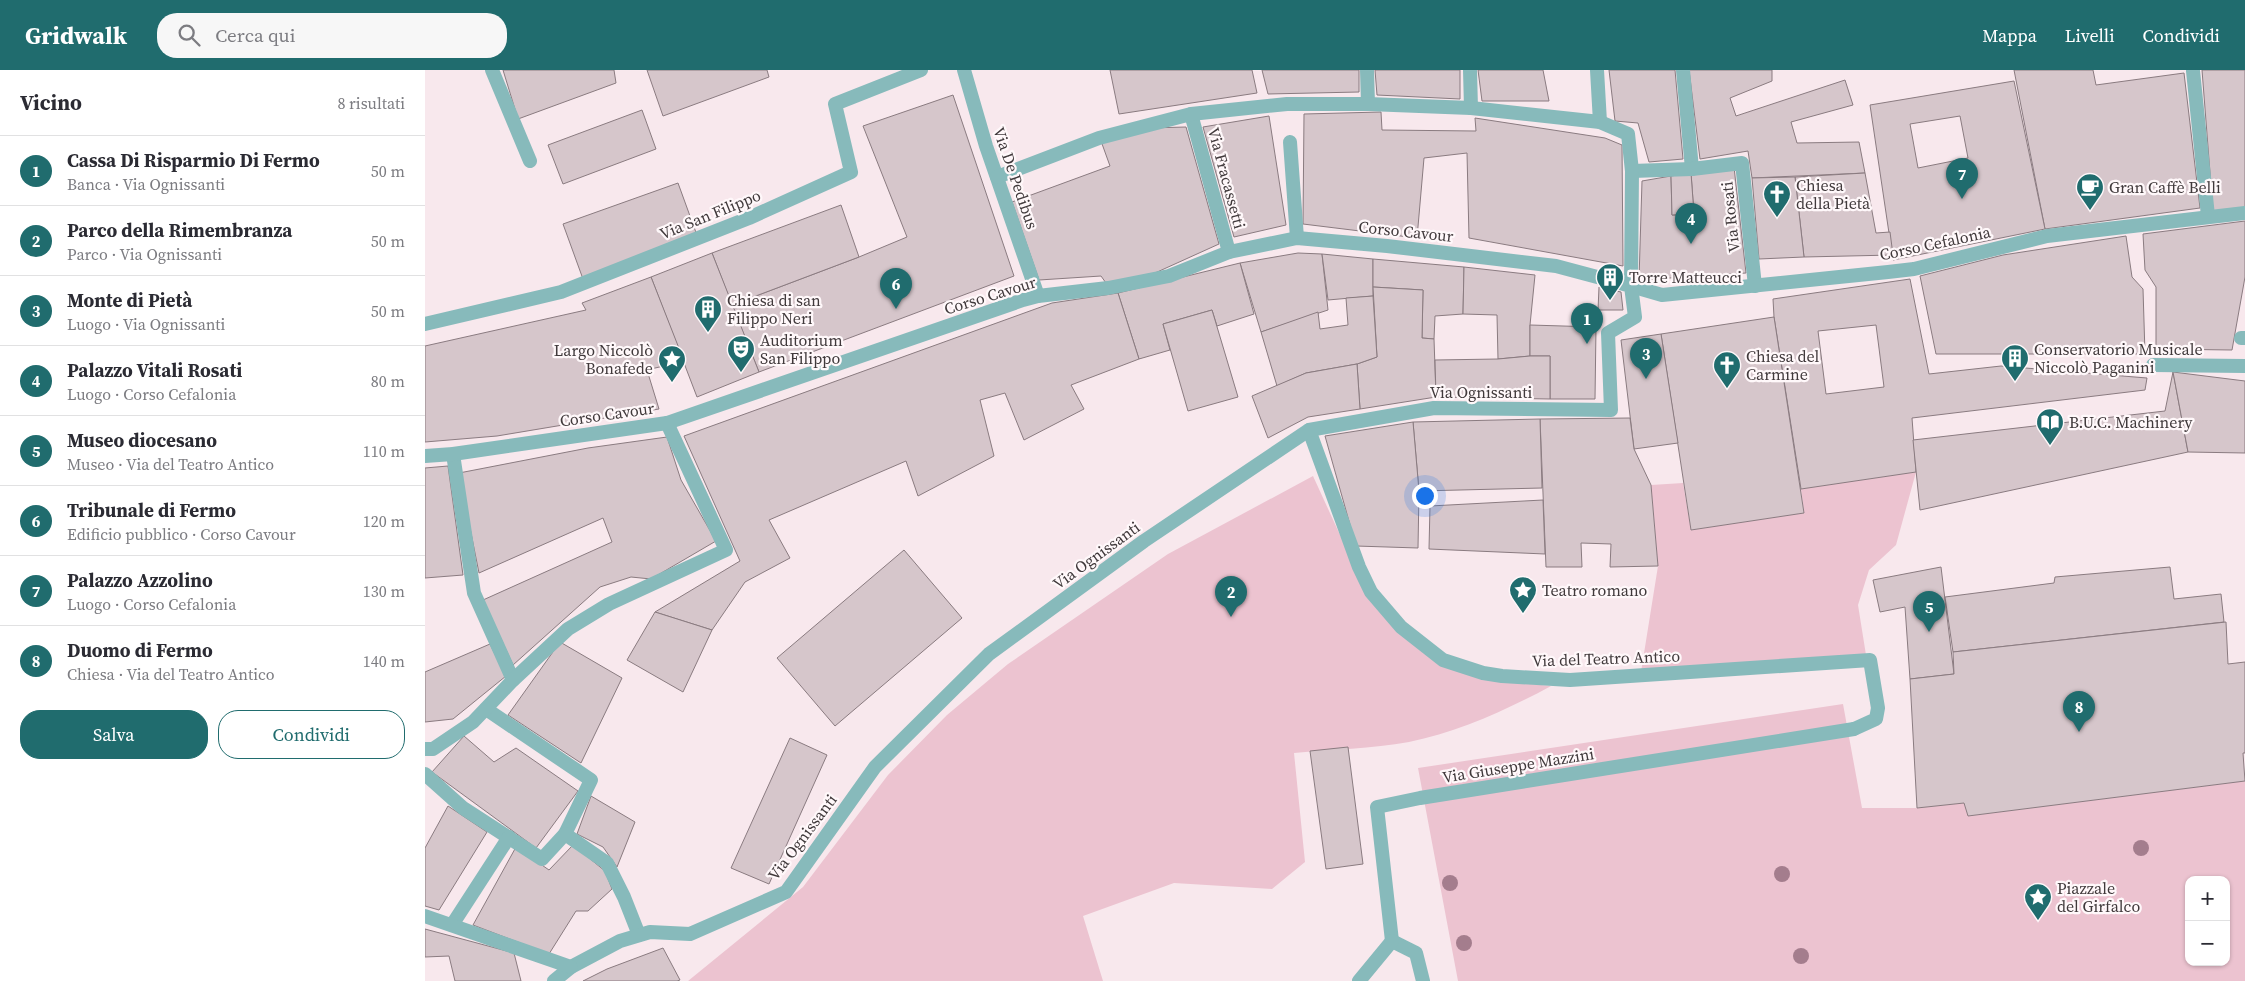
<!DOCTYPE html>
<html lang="it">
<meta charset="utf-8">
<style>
:root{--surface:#fff;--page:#f7f7f7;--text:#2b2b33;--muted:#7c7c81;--line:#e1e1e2;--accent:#206c6e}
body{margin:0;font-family:"Source Serif 4",serif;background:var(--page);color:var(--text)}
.controls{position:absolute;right:15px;bottom:15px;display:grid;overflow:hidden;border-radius:10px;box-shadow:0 1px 4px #0004}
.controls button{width:45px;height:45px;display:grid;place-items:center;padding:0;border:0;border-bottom:1px solid var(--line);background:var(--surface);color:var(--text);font:25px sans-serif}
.you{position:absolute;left:999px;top:425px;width:18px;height:18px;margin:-12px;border:4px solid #fff;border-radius:50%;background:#1a73e8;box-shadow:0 0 0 8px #1a73e833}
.badge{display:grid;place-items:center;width:32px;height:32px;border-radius:50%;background:var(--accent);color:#fff;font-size:16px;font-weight:700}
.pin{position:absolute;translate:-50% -41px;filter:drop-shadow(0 1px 2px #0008)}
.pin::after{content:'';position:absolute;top:26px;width:18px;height:15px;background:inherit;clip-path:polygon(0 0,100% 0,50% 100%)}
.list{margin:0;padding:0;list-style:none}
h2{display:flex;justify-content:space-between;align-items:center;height:65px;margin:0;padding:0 20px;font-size:21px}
h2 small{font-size:16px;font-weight:400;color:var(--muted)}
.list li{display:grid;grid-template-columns:32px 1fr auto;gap:15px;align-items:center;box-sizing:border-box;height:70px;padding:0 20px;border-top:1px solid var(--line)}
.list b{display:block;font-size:19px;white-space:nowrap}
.list p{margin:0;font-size:16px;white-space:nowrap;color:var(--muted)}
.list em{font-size:16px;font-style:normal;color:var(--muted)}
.actions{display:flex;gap:10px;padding:15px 20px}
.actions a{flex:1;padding:11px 0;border:1px solid var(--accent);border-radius:20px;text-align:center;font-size:18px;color:var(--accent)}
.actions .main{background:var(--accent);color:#fff}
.icon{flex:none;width:28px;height:28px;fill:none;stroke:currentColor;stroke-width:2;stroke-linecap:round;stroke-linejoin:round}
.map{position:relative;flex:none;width:1820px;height:911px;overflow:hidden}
header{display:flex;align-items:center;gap:30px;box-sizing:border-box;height:70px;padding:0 25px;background:var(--accent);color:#fff}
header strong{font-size:24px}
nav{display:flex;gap:28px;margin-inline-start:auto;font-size:18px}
.search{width:350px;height:45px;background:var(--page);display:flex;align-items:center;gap:12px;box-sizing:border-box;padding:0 18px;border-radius:20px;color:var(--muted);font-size:19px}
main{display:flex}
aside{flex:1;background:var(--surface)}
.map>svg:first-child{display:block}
.green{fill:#ecc3d0;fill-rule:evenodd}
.building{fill:#d6c6cb;stroke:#8a7b80;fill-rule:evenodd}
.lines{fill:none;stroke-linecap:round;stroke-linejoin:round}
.service{stroke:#87babb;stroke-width:14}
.pedestrian{stroke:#87babb;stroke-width:14}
.minor{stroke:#87babb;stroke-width:14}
.tree{fill:#a47d8d}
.labels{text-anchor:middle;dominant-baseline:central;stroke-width:4.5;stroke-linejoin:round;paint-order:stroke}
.street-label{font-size:16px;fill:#40393b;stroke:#fff8fa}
.poi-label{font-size:16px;fill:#40393b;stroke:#fff8fa;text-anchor:start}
</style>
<header>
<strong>Gridwalk</strong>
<div class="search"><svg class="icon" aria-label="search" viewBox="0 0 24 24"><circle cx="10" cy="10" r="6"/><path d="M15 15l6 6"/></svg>Cerca qui</div>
<nav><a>Mappa</a><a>Livelli</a><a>Condividi</a></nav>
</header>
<main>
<aside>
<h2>Vicino<small>8 risultati</small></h2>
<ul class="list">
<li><span class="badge">1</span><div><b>Cassa Di Risparmio Di Fermo</b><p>Banca · Via Ognissanti</p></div><em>50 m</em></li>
<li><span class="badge">2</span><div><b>Parco della Rimembranza</b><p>Parco · Via Ognissanti</p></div><em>50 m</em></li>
<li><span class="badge">3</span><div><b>Monte di Pietà</b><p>Luogo · Via Ognissanti</p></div><em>50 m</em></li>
<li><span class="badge">4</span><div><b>Palazzo Vitali Rosati</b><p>Luogo · Corso Cefalonia</p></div><em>80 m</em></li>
<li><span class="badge">5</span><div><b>Museo diocesano</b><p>Museo · Via del Teatro Antico</p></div><em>110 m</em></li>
<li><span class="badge">6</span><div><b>Tribunale di Fermo</b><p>Edificio pubblico · Corso Cavour</p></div><em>120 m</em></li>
<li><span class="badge">7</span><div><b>Palazzo Azzolino</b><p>Luogo · Corso Cefalonia</p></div><em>130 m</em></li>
<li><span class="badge">8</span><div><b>Duomo di Fermo</b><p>Chiesa · Via del Teatro Antico</p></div><em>140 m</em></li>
</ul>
<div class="actions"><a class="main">Salva</a><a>Condividi</a></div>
</aside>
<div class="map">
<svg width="1820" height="911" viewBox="0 0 1820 911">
<rect width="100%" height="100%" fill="#f8e8ed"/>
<g class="green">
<path d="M1491 402 1471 475 1444 500 1433 535 1441 585 1216 602 1233 496 1226 415 1258 413 1266 460 1379 443 1376 419Z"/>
<path d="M888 406 921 478 973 561 1057 609 1126 616C1082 640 1033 662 984 672 947 679 907 679 869 683L880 792 847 819 749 813 658 846 678 911H263L378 817 463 705 522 645 583 594 743 484Z"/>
<path d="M1418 634 1437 738H1492L1539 733 1543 746 1820 711V911H1033L993 698ZM1764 810H1801V892H1764Z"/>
</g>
<g class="building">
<path d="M78 0H189L191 13 93 49Z"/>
<path d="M222 0H342L344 7 238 46Z"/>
<path d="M685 0H827L832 23 694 44Z"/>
<path d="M837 0H934V22L843 24Z"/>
<path d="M950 0H1035V29L952 25Z"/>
<path d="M1053 0H1118L1124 31H1057Z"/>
<path d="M1184 0H1250L1258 89 1224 92 1213 53 1190 51Z"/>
<path d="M1264 0H1347V11L1305 28 1311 46 1420 10 1428 35 1366 52 1372 73 1434 72 1440 103 1327 108 1323 81 1275 89Z"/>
<path d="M1589 0H1668L1671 15 1759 3 1775 138 1620 159Z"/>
<path d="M1777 0H1820V138L1788 141Z"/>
<path d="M1589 11 1620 159 1468 190 1445 35ZM1535 46 1543 88 1493 98 1485 54Z"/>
<path d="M528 25 589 206 334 302 307 235 434 187 482 167 438 56Z"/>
<path d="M217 40 231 79 138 114 123 75Z"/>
<path d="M956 42 957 60 1051 61 1050 48 1180 68 1197 75 1198 196 1044 168 1042 83 999 88 992 168 878 154 879 44Z"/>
<path d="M844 46 861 155 809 167 778 57Z"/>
<path d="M761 57 794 174 730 203 681 213 676 206 614 210 587 132 685 96 676 71 723 58Z"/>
<path d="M1309 97 1321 203 1214 210 1217 111 1246 106 1247 145 1269 144 1266 103Z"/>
<path d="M1266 103 1269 144 1247 145 1246 106Z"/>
<path d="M1440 103 1451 163 1465 162 1468 185 1379 187 1370 107Z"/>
<path d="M1370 107 1379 187 1334 189 1327 108Z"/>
<path d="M253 113 273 168 158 209 138 154Z"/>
<path d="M416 135 434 187 307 235 287 183Z"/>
<path d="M1820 151V207L1807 280 1731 279V217L1720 200 1718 164Z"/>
<path d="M1701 166 1707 207 1718 219 1720 284H1511L1495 206 1578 185Z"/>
<path d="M287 183 334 302 272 327 226 207Z"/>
<path d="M873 183 897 184 903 240 836 262 815 193Z"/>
<path d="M897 184 948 189V226L903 230Z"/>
<path d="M948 189 1039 197 1038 244 1010 246 1009 269 997 268 998 220 948 217Z"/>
<path d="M815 193 829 244 792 256 787 240 738 254 745 280 714 289 693 223Z"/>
<path d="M1039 197 1110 205 1105 255V286L1073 289 1072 245 1038 244Z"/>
<path d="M226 207 259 291 222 300 234 339 72 366 0 372V276L161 240 157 233Z"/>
<path d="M1485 209 1504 304 1576 296 1722 308 1720 320 1487 348 1491 402 1376 419 1349 247 1348 229ZM1451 255 1459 317 1401 324 1393 261Z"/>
<path d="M948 217 998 220 997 268 1009 269 1011 327 935 339 932 294 952 287Z"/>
<path d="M1174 217 1196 222 1198 240H1173Z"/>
<path d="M693 223 714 289 646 315 659 339 599 370 580 323 555 330 569 386 493 426 481 391 344 450 365 488 320 512 287 560 230 542 315 491 259 366 627 233Z"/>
<path d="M948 226 952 287 932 294 881 303 852 316 836 262 893 242 895 259 923 255 921 228Z"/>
<path d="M787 240 813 327 763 341 738 254Z"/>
<path d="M1349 247 1379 443 1266 460 1236 264Z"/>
<path d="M1105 255 1171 257 1170 329H1125V286H1105Z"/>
<path d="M1236 264 1253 373 1209 379 1196 270Z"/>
<path d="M1105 286H1125V329L1011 327 1010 290 1073 289Z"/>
<path d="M932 294 935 339 883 347 843 368 827 326 881 303Z"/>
<path d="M1748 302 1763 382 1495 440 1488 370 1740 341Z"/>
<path d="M1748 302 1820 311V383L1763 382Z"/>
<path d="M1205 348 1209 379 1226 415 1233 496 1185 497 1186 474 1156 473 1157 497H1121L1115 349Z"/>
<path d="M1115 349 1117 418 994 421 988 352Z"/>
<path d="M988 352 994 421 993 478 931 476 900 366Z"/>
<path d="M242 367 256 410 291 471 226 509 206 507 175 517 88 595 58 530 187 472 178 448 54 503 34 403 163 378Z"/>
<path d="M23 396 38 505 0 508V398Z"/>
<path d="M1118 430 1120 484 1004 479 1005 436Z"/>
<path d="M479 480 537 548 410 656 352 588Z"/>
<path d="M1516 497 1529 604 1485 609 1480 537 1455 542 1448 510Z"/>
<path d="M1745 497 1749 529 1796 524 1799 552 1528 582 1520 527 1629 513 1630 507Z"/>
<path d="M230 542 287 560 258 622 202 590Z"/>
<path d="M1801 552 1803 594 1820 592V683H1818L1820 711 1543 746 1539 733 1492 738 1485 609 1529 604 1528 582Z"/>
<path d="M135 572 197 608 156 693 83 645Z"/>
<path d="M65 574 81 606 28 649 0 652V602Z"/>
<path d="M39 666 69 692 91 678 153 721 111 778 7 702Z"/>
<path d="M365 668 402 685 344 814 306 798Z"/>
<path d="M923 677 938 794 901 799 885 681Z"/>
<path d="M166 726 210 752 192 797 178 777 152 764Z"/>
<path d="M23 736 62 762 14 840 0 836V778Z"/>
<path d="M148 775 180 801 187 819 163 841H151L124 884 48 855 91 777 124 800Z"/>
<path d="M0 859 89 883 96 911H30L24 886 0 887Z"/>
<path d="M238 878 255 910 252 911H158L182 899Z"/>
</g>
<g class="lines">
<g class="service">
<path d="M67 0 105 91"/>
<path d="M539 0 561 76 613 226"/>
<path d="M942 0 943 34"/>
<path d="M1045 0 1046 38"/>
<path d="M1172 0 1175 52"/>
<path d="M1258 0 1267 99"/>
<path d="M1768 1 1783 146"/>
<path d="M766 44 804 182"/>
<path d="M1207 101 1267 99 1317 93 1330 216"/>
<path d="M572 107 674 68 766 44 862 34H943L1046 38 1175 52 1203 64 1207 101 1206 216"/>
<path d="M1816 268H1820"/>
<path d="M28 384 49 523 88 610"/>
<path d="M61 639 166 710 140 764"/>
<path d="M0 679H8L48 652 88 610 143 559 184 534 301 480 242 353"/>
<path d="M0 704 38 738 117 789 140 764 182 793 199 827 214 865"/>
<path d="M27 855 84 767"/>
<path d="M967 871 952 737 995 728 1429 659"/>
<path d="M967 871 991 883 998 911"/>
<path d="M934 911 967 871"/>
</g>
<g class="pedestrian">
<path d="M865 72 872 168"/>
<path d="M1206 216 1237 225 1463 202 1489 199 1622 166 1820 143"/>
</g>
<g class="minor">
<path d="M0 254 136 222 324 148 426 102 410 34 496 0"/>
<path d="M1728 295 1820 296"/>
<path d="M884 360 934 497 946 522 976 557 1018 590 1058 603 1077 606 1145 610 1445 590 1453 638 1451 649 1429 659"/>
<path d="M0 386 28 384 242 353 598 230 613 226 683 218 744 206 804 182 872 168 962 176 1131 196 1206 216 1210 247 1183 263 1186 340 1009 338 884 360 719 471 564 584 450 697 361 822 265 864 225 862 195 871 146 897 129 911"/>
<path d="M0 846 146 897"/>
</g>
</g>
<g class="tree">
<circle cx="1716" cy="778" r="8"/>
<circle cx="1357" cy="804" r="8"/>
<circle cx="1025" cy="813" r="8"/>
<circle cx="1039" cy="873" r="8"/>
<circle cx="1376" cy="886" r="8"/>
</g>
<defs>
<g id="cafe-pin" transform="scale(1.4375)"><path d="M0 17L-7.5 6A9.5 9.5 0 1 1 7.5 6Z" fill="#206c6e" stroke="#fff8fa"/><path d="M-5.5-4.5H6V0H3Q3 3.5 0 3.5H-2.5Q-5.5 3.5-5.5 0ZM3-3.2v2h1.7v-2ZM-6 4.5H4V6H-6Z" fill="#fff"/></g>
<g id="church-pin" transform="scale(1.4375)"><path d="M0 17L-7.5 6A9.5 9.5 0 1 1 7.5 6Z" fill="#206c6e" stroke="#fff8fa"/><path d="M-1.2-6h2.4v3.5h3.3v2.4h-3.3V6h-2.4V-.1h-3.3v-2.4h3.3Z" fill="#fff"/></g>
<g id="building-pin" transform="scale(1.4375)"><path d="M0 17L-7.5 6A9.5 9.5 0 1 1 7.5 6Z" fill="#206c6e" stroke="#fff8fa"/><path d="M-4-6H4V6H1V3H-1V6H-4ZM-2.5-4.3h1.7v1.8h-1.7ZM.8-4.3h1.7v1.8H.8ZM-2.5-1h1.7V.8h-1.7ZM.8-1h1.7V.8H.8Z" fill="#fff"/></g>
<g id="theatre-pin" transform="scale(1.4375)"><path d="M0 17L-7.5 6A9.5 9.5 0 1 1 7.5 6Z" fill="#206c6e" stroke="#fff8fa"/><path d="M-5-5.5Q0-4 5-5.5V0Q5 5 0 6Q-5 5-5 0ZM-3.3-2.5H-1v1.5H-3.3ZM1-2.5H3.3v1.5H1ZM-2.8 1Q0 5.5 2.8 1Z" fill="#fff"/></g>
<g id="sight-pin" transform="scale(1.4375)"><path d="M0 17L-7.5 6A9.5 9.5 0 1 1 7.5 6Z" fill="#206c6e" stroke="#fff8fa"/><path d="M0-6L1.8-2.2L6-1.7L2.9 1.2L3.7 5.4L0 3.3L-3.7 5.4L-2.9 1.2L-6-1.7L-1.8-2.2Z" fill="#fff"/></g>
<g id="library-pin" transform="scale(1.4375)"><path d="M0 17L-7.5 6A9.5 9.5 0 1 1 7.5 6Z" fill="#206c6e" stroke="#fff8fa"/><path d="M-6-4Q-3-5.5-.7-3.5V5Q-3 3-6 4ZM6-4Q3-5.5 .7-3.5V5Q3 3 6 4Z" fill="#fff"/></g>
</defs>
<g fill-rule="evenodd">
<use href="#cafe-pin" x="1665" y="117"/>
<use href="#church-pin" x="1352" y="124"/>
<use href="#building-pin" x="1185" y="207"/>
<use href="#building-pin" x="283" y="239"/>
<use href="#theatre-pin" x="316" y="279"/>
<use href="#building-pin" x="1590" y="288"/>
<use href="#sight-pin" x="247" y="289"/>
<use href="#church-pin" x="1302" y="295"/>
<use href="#library-pin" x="1625" y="352"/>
<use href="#sight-pin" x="1098" y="520"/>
<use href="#sight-pin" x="1613" y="827"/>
</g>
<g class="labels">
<g class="street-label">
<text transform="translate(591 108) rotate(71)">Via De Pedibus</text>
<text transform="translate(802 108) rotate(75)">Via Fracassetti</text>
<text transform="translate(285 144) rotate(-22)">Via San Filippo</text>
<text transform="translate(1305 147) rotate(-96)">Via Rosati</text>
<text transform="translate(981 161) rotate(6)">Corso Cavour</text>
<text transform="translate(1510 173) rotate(-12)">Corso Cefalonia</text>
<text transform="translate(565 225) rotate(-17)">Corso Cavour</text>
<text x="1056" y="322">Via Ognissanti</text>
<text transform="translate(182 344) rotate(-8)">Corso Cavour</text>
<text transform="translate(671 485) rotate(-36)">Via Ognissanti</text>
<text transform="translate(1181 588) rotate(-2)">Via del Teatro Antico</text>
<text transform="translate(1093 695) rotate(-9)">Via Giuseppe Mazzini</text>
<text transform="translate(377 767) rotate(-53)">Via Ognissanti</text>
</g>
<g class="poi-label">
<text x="1371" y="115">Chiesa<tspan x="1371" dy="18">della Pietà</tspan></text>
<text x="1684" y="117">Gran Caffè Belli</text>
<text x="1204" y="207">Torre Matteucci</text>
<text x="302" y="230">Chiesa di san<tspan x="302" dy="18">Filippo Neri</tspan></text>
<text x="335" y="270">Auditorium<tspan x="335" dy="18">San Filippo</tspan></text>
<text x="1609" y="279">Conservatorio Musicale<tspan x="1609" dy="18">Niccolò Paganini</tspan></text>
<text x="228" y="280" text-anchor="end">Largo Niccolò<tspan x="228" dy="18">Bonafede</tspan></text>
<text x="1321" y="286">Chiesa del<tspan x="1321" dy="18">Carmine</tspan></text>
<text x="1644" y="352">B.U.C. Machinery</text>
<text x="1117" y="520">Teatro romano</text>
<text x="1632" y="818">Piazzale<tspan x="1632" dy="18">del Girfalco</tspan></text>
</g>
</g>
</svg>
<div class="controls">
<button>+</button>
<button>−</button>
</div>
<div class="you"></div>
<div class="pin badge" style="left:1162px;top:274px">1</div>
<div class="pin badge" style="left:806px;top:547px">2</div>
<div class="pin badge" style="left:1221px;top:309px">3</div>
<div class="pin badge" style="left:1266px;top:174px">4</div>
<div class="pin badge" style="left:1504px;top:562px">5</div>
<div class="pin badge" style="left:471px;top:239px">6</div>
<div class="pin badge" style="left:1537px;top:129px">7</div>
<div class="pin badge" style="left:1654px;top:662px">8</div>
</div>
</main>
